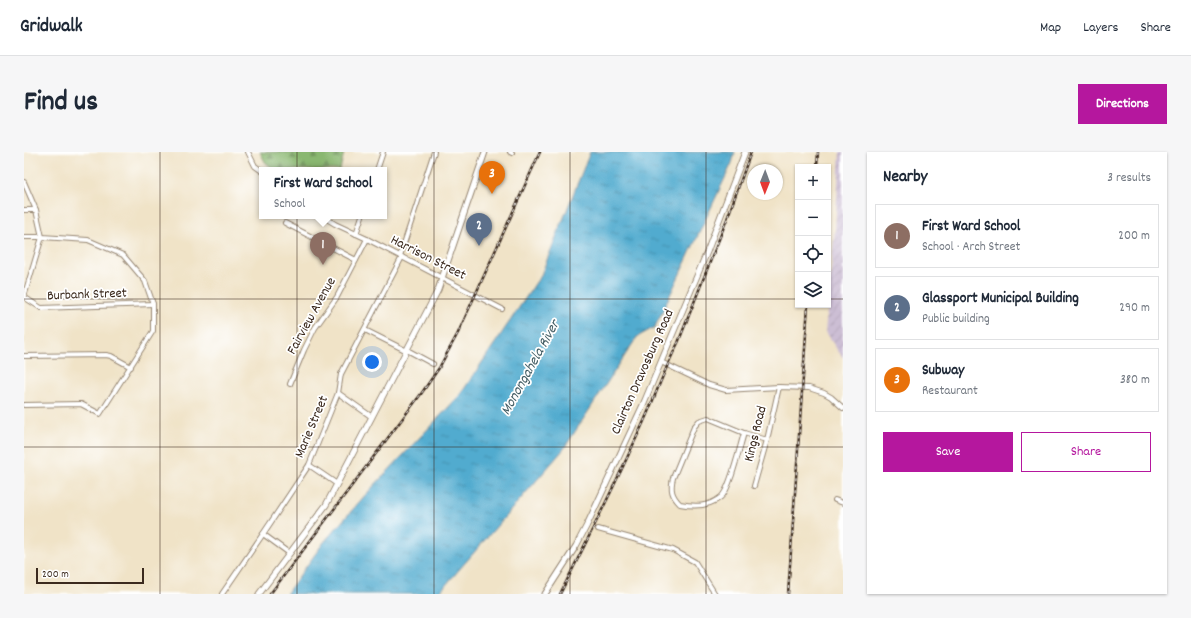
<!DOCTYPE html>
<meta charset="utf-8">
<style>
:root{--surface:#fff;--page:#f6f6f7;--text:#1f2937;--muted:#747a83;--line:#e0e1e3;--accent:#b5179e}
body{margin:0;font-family:Dekko,sans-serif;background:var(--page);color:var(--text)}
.controls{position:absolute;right:12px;top:12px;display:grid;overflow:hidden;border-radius:0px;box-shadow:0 1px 3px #0004}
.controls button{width:36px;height:36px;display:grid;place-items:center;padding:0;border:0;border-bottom:1px solid var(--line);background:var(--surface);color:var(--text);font:20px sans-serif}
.compass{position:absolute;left:723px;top:12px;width:36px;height:36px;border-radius:50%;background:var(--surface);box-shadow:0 1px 3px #0004;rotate:181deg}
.scale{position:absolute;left:12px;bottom:10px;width:108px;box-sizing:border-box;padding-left:4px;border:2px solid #3b2a1e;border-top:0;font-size:11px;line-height:14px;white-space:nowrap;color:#3b2a1e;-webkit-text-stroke:3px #fff;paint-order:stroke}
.you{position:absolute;left:348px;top:210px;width:14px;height:14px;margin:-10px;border:3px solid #fff;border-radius:50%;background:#1a73e8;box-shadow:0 0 0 6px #1a73e833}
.badge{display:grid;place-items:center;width:26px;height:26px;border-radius:50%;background:var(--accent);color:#fff;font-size:13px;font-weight:700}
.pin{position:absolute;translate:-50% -33px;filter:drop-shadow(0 1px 2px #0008)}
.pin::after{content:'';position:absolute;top:21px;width:14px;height:12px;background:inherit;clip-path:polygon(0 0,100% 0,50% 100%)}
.popup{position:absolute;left:235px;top:15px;width:128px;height:52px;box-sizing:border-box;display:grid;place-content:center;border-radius:0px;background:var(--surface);filter:drop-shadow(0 1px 3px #0005);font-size:13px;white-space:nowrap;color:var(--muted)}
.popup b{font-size:15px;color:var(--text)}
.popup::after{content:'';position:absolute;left:50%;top:100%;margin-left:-8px;border:8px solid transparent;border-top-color:var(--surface)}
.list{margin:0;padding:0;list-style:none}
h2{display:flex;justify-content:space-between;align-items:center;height:52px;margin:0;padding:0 16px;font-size:17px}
h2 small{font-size:13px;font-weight:400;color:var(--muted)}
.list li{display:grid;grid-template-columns:26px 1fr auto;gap:12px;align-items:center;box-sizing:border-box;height:64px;margin:0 8px 8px;padding:0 8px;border:1px solid var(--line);border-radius:0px}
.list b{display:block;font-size:15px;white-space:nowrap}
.list p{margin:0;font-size:13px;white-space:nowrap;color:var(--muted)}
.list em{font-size:13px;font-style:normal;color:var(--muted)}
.actions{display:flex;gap:8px;padding:12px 16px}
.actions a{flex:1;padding:9px 0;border:1px solid var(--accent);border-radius:0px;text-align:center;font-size:14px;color:var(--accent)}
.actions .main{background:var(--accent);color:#fff}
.icon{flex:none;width:22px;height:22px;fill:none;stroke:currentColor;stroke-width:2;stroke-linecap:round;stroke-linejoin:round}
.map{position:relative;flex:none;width:819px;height:442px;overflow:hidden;border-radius:0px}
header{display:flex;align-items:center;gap:24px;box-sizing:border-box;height:56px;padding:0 20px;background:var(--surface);border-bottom:1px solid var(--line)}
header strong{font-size:19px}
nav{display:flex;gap:22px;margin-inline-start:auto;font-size:14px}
.intro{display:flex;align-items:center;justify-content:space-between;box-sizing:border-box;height:96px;padding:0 24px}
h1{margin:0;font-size:28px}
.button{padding:10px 18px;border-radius:0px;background:var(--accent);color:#fff;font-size:14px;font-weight:700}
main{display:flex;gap:24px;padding:0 24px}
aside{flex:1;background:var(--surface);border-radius:0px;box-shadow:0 1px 3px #0004}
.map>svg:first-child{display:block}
.industrial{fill:url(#industrial-furrows)}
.forest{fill:url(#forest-firs);stroke:#627047}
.water{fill:url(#water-ripples);stroke:#466a76}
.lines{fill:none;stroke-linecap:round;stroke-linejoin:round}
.minor-casing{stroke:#968672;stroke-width:6}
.major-casing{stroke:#968672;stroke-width:7}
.minor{stroke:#fff;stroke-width:4}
.major{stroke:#fff;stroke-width:5}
.rail-casing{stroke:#3b2a1e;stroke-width:2.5}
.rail{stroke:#fff;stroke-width:1;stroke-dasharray:3;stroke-linecap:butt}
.grid{fill:none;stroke:#3b2a1e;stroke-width:1;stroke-opacity:0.55}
.labels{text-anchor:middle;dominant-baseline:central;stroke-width:3.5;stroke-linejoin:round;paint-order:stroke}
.street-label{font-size:14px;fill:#3b2a1e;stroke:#fff}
.water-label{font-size:15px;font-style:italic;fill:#445e65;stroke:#fff}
</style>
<header>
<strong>Gridwalk</strong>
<nav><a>Map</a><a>Layers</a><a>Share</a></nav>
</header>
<div class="intro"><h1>Find us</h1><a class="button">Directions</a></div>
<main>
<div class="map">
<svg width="819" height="442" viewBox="0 0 819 442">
<defs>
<pattern id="industrial-furrows" width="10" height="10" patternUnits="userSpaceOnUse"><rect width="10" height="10" fill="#ccbed4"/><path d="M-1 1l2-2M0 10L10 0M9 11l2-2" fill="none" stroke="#b0a3b6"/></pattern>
<pattern id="forest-firs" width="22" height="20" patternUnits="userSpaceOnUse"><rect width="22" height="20" fill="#89b770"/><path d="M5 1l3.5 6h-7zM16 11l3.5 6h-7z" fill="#71955b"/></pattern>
<pattern id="water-ripples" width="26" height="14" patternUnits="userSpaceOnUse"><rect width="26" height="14" fill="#51abcf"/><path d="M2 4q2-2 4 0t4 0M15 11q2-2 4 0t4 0" fill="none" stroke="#448ba7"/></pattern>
</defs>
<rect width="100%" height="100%" fill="#fff"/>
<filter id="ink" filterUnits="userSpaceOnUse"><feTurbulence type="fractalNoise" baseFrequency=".025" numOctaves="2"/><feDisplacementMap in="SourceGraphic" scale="8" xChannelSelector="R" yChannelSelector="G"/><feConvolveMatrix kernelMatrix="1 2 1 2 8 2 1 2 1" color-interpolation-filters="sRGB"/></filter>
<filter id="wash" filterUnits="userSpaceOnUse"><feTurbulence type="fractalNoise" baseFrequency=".012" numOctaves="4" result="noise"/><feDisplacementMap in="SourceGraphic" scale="16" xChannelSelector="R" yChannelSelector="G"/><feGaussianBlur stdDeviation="0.9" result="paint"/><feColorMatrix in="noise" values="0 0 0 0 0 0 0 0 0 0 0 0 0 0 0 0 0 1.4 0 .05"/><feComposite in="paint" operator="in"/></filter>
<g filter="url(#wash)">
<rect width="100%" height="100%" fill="#f0e3c7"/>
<path class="industrial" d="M816 0H819V206L801 180 811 77Z"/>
<path class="forest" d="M236 0H320L316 18H251L241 10Z"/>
<path class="water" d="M566 0H711L708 11 631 175 613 185 539 298 414 442H262L300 390 344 340 436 243 517 123Z"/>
</g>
<g filter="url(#ink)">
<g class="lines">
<g class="minor-casing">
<g id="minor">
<path d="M224 0 231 14 238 19"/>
<path d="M486 0 488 1"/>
<path d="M353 18 359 0"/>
<path d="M0 30 12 58 18 85 0 145"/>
<path d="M0 58H12"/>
<path d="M298 64 311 72 343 87 478 157"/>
<path d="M261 71 332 108"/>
<path d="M332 82 338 64"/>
<path d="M0 85H18L64 88 99 103 121 129 129 152V179L76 262 57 252 0 253"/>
<path d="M376 104 410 0"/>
<path d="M0 145 17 156 129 152"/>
<path d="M341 178 383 199"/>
<path d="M383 198 409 212"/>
<path d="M0 204 82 203 87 204 107 215"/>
<path d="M637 210 685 233 702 238 755 235 785 236 800 241 807 245 819 256"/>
<path d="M266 232 280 198 291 176 313 145 343 87"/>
<path d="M314 241 348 265"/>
<path d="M684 266 720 281C716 294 706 338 697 345 685 355 671 355 656 352 648 344 646 338 649 326L670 275 675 269Z"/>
<path d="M720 281 743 288"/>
<path d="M285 313 313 332"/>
<path d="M730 334 743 288 755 235"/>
<path d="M811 348 819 351"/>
<path d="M574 377 649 398 671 410 691 442"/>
<path d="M239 382 265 401"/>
<path d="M198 442 239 382 285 313 314 241 317 222 378 105"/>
</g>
</g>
<g class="major-casing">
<g id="major">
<path d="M235 442 302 353 414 138 461 0"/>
<path d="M521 442 552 394 563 373 619 253 683 100 721 0"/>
</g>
</g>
<use href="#minor" class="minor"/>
<use href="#major" class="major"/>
<g class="rail-casing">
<g id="rail">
<path d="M793 15 794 0"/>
<path d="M246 442 397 242 415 216 434 181 516 0"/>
<path d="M536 442C563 389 590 335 615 280 629 251 639 220 654 191L703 67 727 0"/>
<path d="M764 442 784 153"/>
</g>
</g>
<use href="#rail" class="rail"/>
</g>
</g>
<path class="grid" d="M136 0V442M273 0V442M410 0V442M546 0V442M682 0V442M0 147H774M804 147H819M0 295H819"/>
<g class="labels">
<g class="street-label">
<text transform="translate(404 106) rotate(27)">Harrison Street</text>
<text transform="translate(63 143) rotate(-2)">Burbank Street</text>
<text transform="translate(288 164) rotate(-61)">Fairview Avenue</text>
<text transform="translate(619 220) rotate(-66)">Clairton Dravosburg Road</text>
<text transform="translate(288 275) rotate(-67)">Marie Street</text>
<text transform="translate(732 282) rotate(-76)">Kings Road</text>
</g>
<g class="water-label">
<text transform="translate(507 216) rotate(-61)">Monongahela River</text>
</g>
</g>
</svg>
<div class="controls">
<button>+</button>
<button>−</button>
<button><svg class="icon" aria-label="locate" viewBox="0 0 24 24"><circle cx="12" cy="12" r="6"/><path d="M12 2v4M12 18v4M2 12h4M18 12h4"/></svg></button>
<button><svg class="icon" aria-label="layers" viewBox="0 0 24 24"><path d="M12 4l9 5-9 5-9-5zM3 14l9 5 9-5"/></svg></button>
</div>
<svg class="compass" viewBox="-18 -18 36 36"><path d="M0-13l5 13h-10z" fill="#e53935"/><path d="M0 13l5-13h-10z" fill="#747a83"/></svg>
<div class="scale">200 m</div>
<div class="you"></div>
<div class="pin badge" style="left:299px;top:113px;background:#8d6e63">1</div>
<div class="popup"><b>First Ward School</b>School</div>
<div class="pin badge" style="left:455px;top:94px;background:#5c6f8a">2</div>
<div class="pin badge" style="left:468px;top:42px;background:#e8710a">3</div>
</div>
<aside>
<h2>Nearby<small>3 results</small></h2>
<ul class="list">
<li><span class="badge" style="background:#8d6e63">1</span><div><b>First Ward School</b><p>School · Arch Street</p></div><em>200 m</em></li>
<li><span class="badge" style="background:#5c6f8a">2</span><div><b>Glassport Municipal Building</b><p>Public building</p></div><em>290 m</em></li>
<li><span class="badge" style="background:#e8710a">3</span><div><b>Subway</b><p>Restaurant</p></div><em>380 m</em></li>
</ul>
<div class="actions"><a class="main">Save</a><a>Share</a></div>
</aside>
</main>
